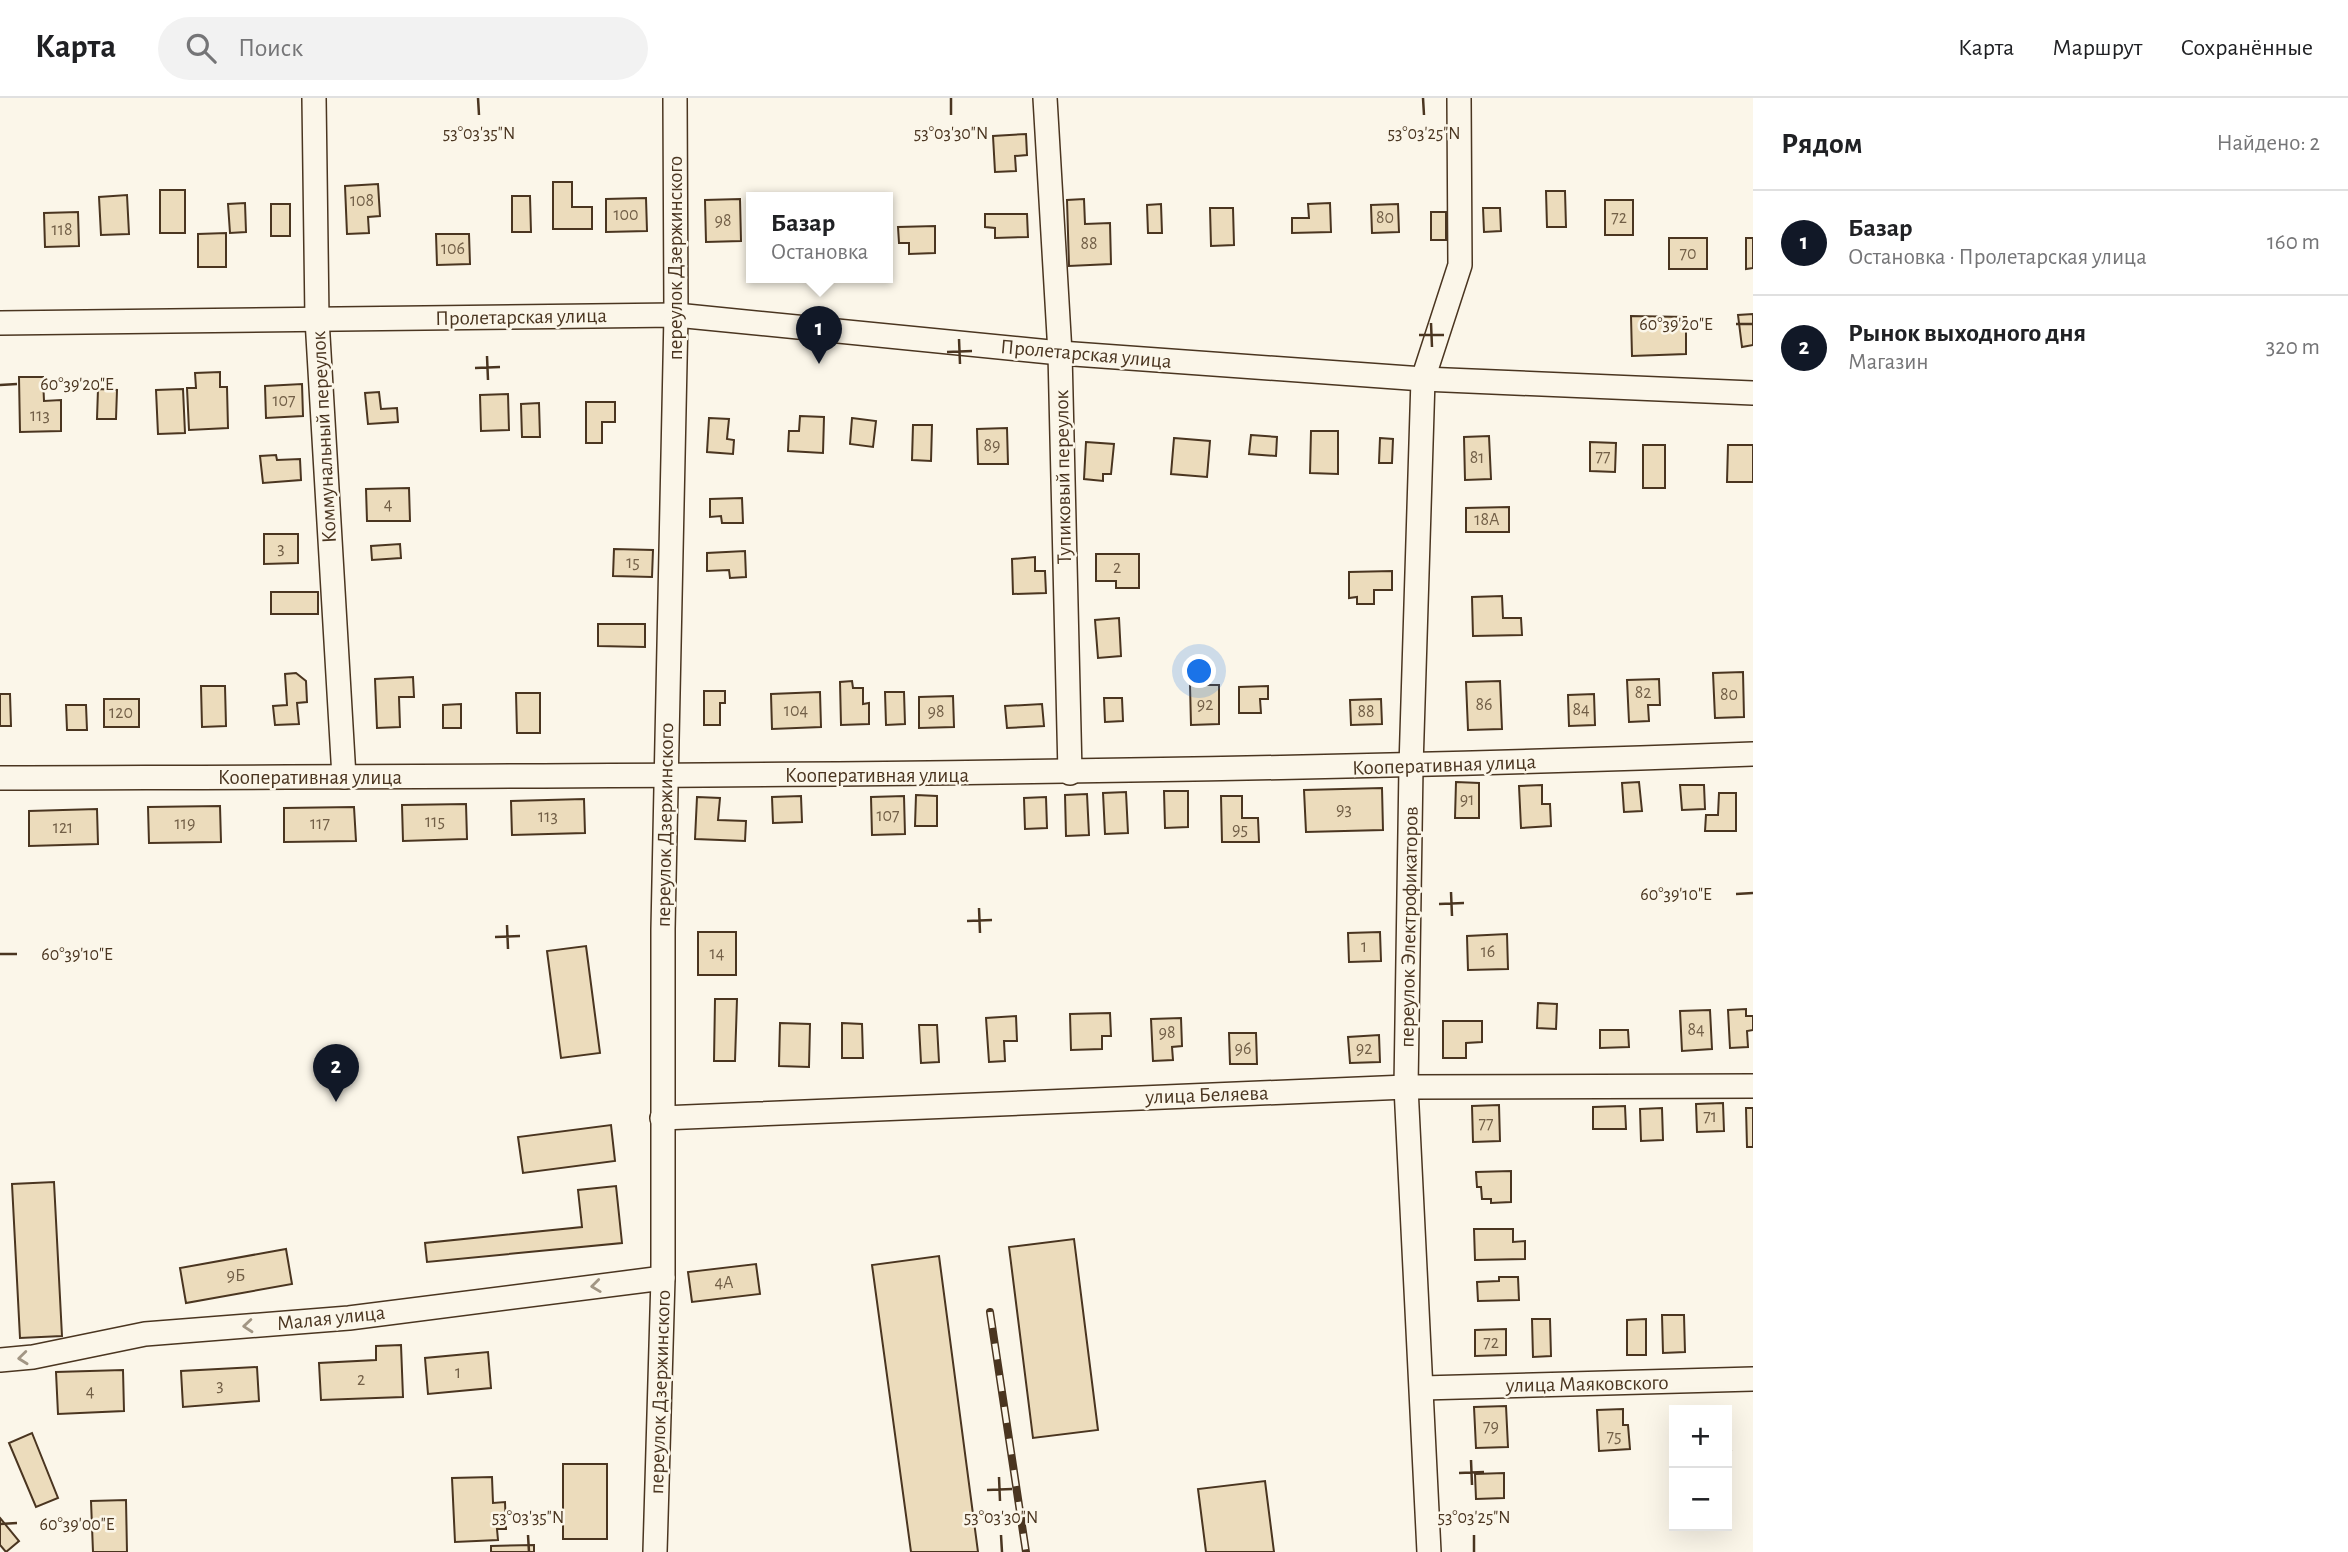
<!DOCTYPE html>
<html lang="ru">
<meta charset="utf-8">
<style>
:root{--surface:#fff;--page:#f2f2f2;--text:#202124;--muted:#757577;--line:#e0e0e0;--accent:#111827}
body{margin:0;font-family:"Alegreya Sans",sans-serif;background:var(--page);color:var(--text)}
.controls{position:absolute;right:21px;bottom:21px;display:grid;overflow:hidden;border-radius:0px;box-shadow:0 7px 28px #0002}
.controls button{width:63px;height:63px;display:grid;place-items:center;padding:0;border:0;border-bottom:2px solid var(--line);background:var(--surface);color:var(--text);font:35px sans-serif}
.you{position:absolute;left:1200px;top:574px;width:24px;height:24px;margin:-18px;border:5px solid #fff;border-radius:50%;background:#1a73e8;box-shadow:0 0 0 10px #1a73e833}
.badge{display:grid;place-items:center;width:46px;height:46px;border-radius:50%;background:var(--accent);color:#fff;font-size:23px;font-weight:700}
.pin{position:absolute;translate:-50% -58px;filter:drop-shadow(0 2px 4px #0008)}
.pin::after{content:'';position:absolute;top:37px;width:24px;height:21px;background:inherit;clip-path:polygon(0 0,100% 0,50% 100%)}
.popup{position:absolute;left:746px;top:94px;width:147px;height:91px;box-sizing:border-box;display:grid;place-content:center;border-radius:0px;background:var(--surface);filter:drop-shadow(0 2px 5px #0005);font-size:23px;white-space:nowrap;color:var(--muted)}
.popup b{font-size:26px;color:var(--text)}
.popup::after{content:'';position:absolute;left:50%;top:100%;margin-left:-14px;border:14px solid transparent;border-top-color:var(--surface)}
.list{margin:0;padding:0;list-style:none}
h2{display:flex;justify-content:space-between;align-items:center;height:91px;margin:0;padding:0 28px;font-size:30px}
h2 small{font-size:23px;font-weight:400;color:var(--muted)}
.list li{display:grid;grid-template-columns:46px 1fr auto;gap:21px;align-items:center;box-sizing:border-box;height:105px;padding:0 28px;border-top:2px solid var(--line)}
.list b{display:block;font-size:26px;white-space:nowrap}
.list p{margin:0;font-size:23px;white-space:nowrap;color:var(--muted)}
.list em{font-size:23px;font-style:normal;color:var(--muted)}
.icon{flex:none;width:38px;height:38px;fill:none;stroke:currentColor;stroke-width:2;stroke-linecap:round;stroke-linejoin:round}
.map{position:relative;flex:none;width:1753px;height:1454px;overflow:hidden}
header{display:flex;align-items:center;gap:42px;box-sizing:border-box;height:98px;padding:0 35px;background:var(--surface);border-bottom:2px solid var(--line)}
header strong{font-size:33px}
nav{display:flex;gap:38px;margin-inline-start:auto;font-size:24px}
.search{width:490px;height:63px;background:var(--page);display:flex;align-items:center;gap:18px;box-sizing:border-box;padding:0 24px;border-radius:38px;color:var(--muted);font-size:26px}
main{display:flex}
aside{flex:1;background:var(--surface)}
.map>svg:first-child{display:block}
.building{fill:#ecdcbc;stroke:#4a3520;stroke-width:2}
.lines{fill:none;stroke-linecap:round;stroke-linejoin:round}
.minor-casing{stroke:#4a3520;stroke-width:26}
.minor{stroke:#fbf6e9;stroke-width:23}
.rail-casing{stroke:#4a3520;stroke-width:8}
.rail{stroke:#fbf6e9;stroke-width:5;stroke-dasharray:16;stroke-linecap:butt}
.oneway{stroke:#a29684}
.ticks{fill:none;stroke:#4a3520;stroke-width:2.5}
.labels{text-anchor:middle;dominant-baseline:central;stroke-width:5;stroke-linejoin:round;paint-order:stroke}
.number-label{font-size:18px;fill:#725f47}
.street-label{font-size:21px;fill:#4a3520;stroke:#fbf6e9}
.ticks-label{font-size:18px;text-anchor:middle;fill:#4a3520;stroke:#fbf6e9;stroke-width:5;stroke-linejoin:round;paint-order:stroke}
</style>
<header>
<strong>Карта</strong>
<div class="search"><svg class="icon" aria-label="search" viewBox="0 0 24 24"><circle cx="10" cy="10" r="6"/><path d="M15 15l6 6"/></svg>Поиск</div>
<nav><a>Карта</a><a>Маршрут</a><a>Сохранённые</a></nav>
</header>
<main>
<div class="map">
<svg width="1753" height="1454" viewBox="0 0 1753 1454">
<rect width="100%" height="100%" fill="#fbf6e9"/>
<g class="building">
<path d="M1026 36 1027 57 1015 58 1016 73 995 74 993 38Z"/>
<path d="M553 84H572V109H592V131H553Z"/>
<path d="M378 86 380 118 368 119 369 135 347 136 345 88Z"/>
<rect x="160" y="92" width="25" height="43"/>
<path d="M1546 93H1565L1566 129H1547Z"/>
<path d="M127 97 129 136 101 137 99 99Z"/>
<path d="M512 98H530L531 134H512Z"/>
<path d="M646 100 647 133 606 134V101Z"/>
<path d="M740 101 741 143 706 144 705 102Z"/>
<path d="M1084 101 1085 126 1110 125 1111 166 1069 168 1067 102Z"/>
<rect x="1605" y="102" width="28" height="35"/>
<path d="M245 105 246 134 230 135 228 106Z"/>
<path d="M1330 105 1331 134 1292 135V120H1309L1308 106Z"/>
<rect x="271" y="106" width="19" height="32"/>
<path d="M1161 106 1162 135H1148L1147 107Z"/>
<path d="M1398 106 1399 134 1372 135 1371 107Z"/>
<path d="M1210 110H1233L1234 147 1211 148Z"/>
<path d="M1483 110H1500L1501 133 1484 134Z"/>
<path d="M78 114 79 148 45 149 44 115Z"/>
<rect x="1431" y="114" width="15" height="28"/>
<path d="M985 116H1027L1028 139 995 140V130L985 129Z"/>
<path d="M935 128V155L909 156V145H899L898 129Z"/>
<path d="M226 135V169H198V136Z"/>
<path d="M436 136H469L470 166 437 167Z"/>
<rect x="1669" y="140" width="38" height="31"/>
<path d="M1746 140H1753V170L1746 171Z"/>
<path d="M1753 216V247L1742 249 1738 217Z"/>
<path d="M1631 218 1686 219V256L1632 258Z"/>
<path d="M220 274V289H227L228 330 189 332 187 290H196L195 275Z"/>
<path d="M19 279H43L44 303 61 302V333L20 334Z"/>
<path d="M302 286 303 318 266 320 265 288Z"/>
<path d="M98 291 117 292 116 321H97Z"/>
<path d="M183 291 185 335 158 336 156 292Z"/>
<path d="M379 294 381 311 397 310 398 324 368 326 365 295Z"/>
<path d="M508 296 509 332 481 333 480 297Z"/>
<path d="M586 304H615V324H602V345H586Z"/>
<path d="M539 305 540 339H522L521 306Z"/>
<path d="M800 318 824 319 823 355 788 353 789 333H799Z"/>
<path d="M709 320 729 321 727 341 734 342 733 356 707 354Z"/>
<path d="M852 320 876 323 873 349 850 346Z"/>
<path d="M913 327H932L931 363 912 362Z"/>
<path d="M1007 330 1008 366H978L977 331Z"/>
<path d="M1311 333H1338V376L1310 375Z"/>
<path d="M1251 337 1277 339 1276 358 1249 356Z"/>
<path d="M1489 338 1491 381 1465 382 1464 339Z"/>
<path d="M1174 340 1210 343 1207 379 1171 376Z"/>
<path d="M1380 340 1393 341 1392 365H1379Z"/>
<path d="M1086 344 1114 346 1111 376H1103V383L1084 381Z"/>
<path d="M1590 344 1616 345 1615 374 1590 373Z"/>
<rect x="1643" y="347" width="22" height="43"/>
<path d="M1728 347H1753V384H1727Z"/>
<path d="M276 357 277 362 300 361 301 382 263 385 260 358Z"/>
<path d="M409 390 410 423H367L366 391Z"/>
<path d="M742 400 743 425H722L721 418 710 419V401Z"/>
<path d="M1509 409V434H1466V410Z"/>
<path d="M264 436H298V465L264 466Z"/>
<path d="M400 446 401 460 372 462 371 448Z"/>
<path d="M614 451 653 452 652 479 613 478Z"/>
<path d="M745 453 746 479 730 480 729 472 707 473V455Z"/>
<path d="M1096 456H1139V490H1116V483H1096Z"/>
<path d="M1035 459V473H1045L1046 495 1013 496 1012 461Z"/>
<path d="M1392 473V492H1374V506H1357V499L1349 500V474Z"/>
<rect x="271" y="494" width="47" height="22"/>
<path d="M1502 498 1503 520H1521L1522 537 1473 538 1472 499Z"/>
<path d="M1119 520 1121 558 1098 560 1095 522Z"/>
<path d="M598 526H645V549L598 548Z"/>
<path d="M1743 574 1744 619 1715 620 1713 575Z"/>
<path d="M296 575 306 583 307 604 297 605 299 626 275 627 273 608 287 607 285 576Z"/>
<path d="M413 579 414 599H399L400 629 377 630 375 581Z"/>
<path d="M1659 581 1660 607H1648L1649 623 1629 624 1627 582Z"/>
<path d="M852 583 853 590H863V606L869 605V626L841 627 840 584Z"/>
<path d="M1500 583 1502 631 1468 632 1466 584Z"/>
<path d="M1190 587H1219V626L1191 627Z"/>
<path d="M201 588H225L226 628 202 629Z"/>
<path d="M1268 588V601H1260L1261 615H1239V589Z"/>
<path d="M704 593H725V605H720V627H704Z"/>
<path d="M820 594 821 629 772 631 771 596Z"/>
<path d="M885 594H904L905 626 886 627Z"/>
<path d="M516 595H540V635H517Z"/>
<path d="M0 596H10L11 628H0Z"/>
<path d="M1594 596 1595 627 1569 628 1568 597Z"/>
<path d="M953 598 954 629 919 630V599Z"/>
<path d="M1104 600H1122L1123 623 1105 624Z"/>
<rect x="104" y="601" width="35" height="28"/>
<path d="M1381 601 1382 626 1351 627 1350 602Z"/>
<path d="M461 606V630H443V607Z"/>
<path d="M1042 606 1044 628 1007 630 1005 608Z"/>
<path d="M66 607H86L87 632H67Z"/>
<path d="M1456 684 1479 685V720H1455Z"/>
<path d="M1639 684 1642 713 1624 714 1622 685Z"/>
<path d="M1542 687V706H1550L1551 728 1521 730 1519 688Z"/>
<path d="M1680 687H1704L1705 711 1682 712Z"/>
<path d="M1382 690 1383 732 1306 734 1304 692Z"/>
<path d="M1164 693H1188V729L1165 730Z"/>
<path d="M1126 694 1128 735 1105 736 1103 695Z"/>
<path d="M1719 695H1736V733H1705L1706 717H1718Z"/>
<path d="M1087 696 1089 737 1066 738 1065 697Z"/>
<path d="M916 697 937 698V728H915Z"/>
<path d="M801 698 802 724 773 725 772 699Z"/>
<path d="M904 698 905 736 872 737 871 699Z"/>
<path d="M1221 698H1242V720H1258L1259 744H1222Z"/>
<path d="M697 699 720 700 718 722 746 723 745 743 695 741Z"/>
<path d="M1046 699 1047 730 1025 731 1024 700Z"/>
<path d="M584 701 585 735 512 737 511 703Z"/>
<path d="M466 706 467 741 403 743 402 707Z"/>
<path d="M220 708 221 744 149 745 148 709Z"/>
<path d="M354 709 356 743 284 744V710Z"/>
<path d="M97 711 98 746 29 748V713Z"/>
<rect x="698" y="834" width="38" height="43"/>
<path d="M1380 834 1381 863 1349 864 1348 835Z"/>
<path d="M1507 836 1508 871 1468 872 1467 838Z"/>
<path d="M586 848 600 955 561 960 547 853Z"/>
<path d="M715 901H737L735 963H714Z"/>
<path d="M1538 905 1557 906 1556 931 1537 930Z"/>
<path d="M1746 911V918H1753V932L1747 933 1748 949 1730 950 1728 912Z"/>
<path d="M1710 912 1712 951 1682 953 1680 913Z"/>
<path d="M1110 915 1111 938H1102V951L1071 952 1070 916Z"/>
<path d="M1016 918 1017 943H1004L1005 963 989 964 986 920Z"/>
<path d="M1181 920 1182 948 1172 949 1173 962 1153 963 1151 921Z"/>
<path d="M1443 923H1482V944L1466 945V960H1443Z"/>
<path d="M780 925 810 926 809 969 779 968Z"/>
<path d="M842 925 862 926 863 960H842Z"/>
<path d="M919 927H937L939 964 921 965Z"/>
<path d="M1600 932H1628L1629 949 1600 950Z"/>
<path d="M1229 935H1256L1257 966H1230Z"/>
<path d="M1379 937 1380 964 1350 965 1348 939Z"/>
<path d="M1723 1005 1724 1033 1697 1034 1696 1006Z"/>
<path d="M1499 1007 1500 1043 1473 1044 1472 1008Z"/>
<path d="M1625 1008 1626 1031H1593V1009Z"/>
<path d="M1662 1010 1663 1042 1641 1043 1640 1011Z"/>
<path d="M1746 1010H1753V1049H1747Z"/>
<path d="M611 1027 615 1063 523 1075 518 1039Z"/>
<path d="M1511 1073V1104L1491 1105V1101H1482L1481 1089H1477L1476 1074Z"/>
<path d="M54 1084 62 1238 20 1240 12 1086Z"/>
<path d="M616 1088 622 1145 427 1164 425 1145 582 1129 578 1092Z"/>
<path d="M1474 1131H1513V1144L1525 1143V1161L1475 1162Z"/>
<path d="M1074 1141 1098 1332 1033 1340 1009 1149Z"/>
<path d="M286 1151 292 1186 186 1205 180 1170Z"/>
<path d="M939 1158 978 1454H911L872 1167Z"/>
<path d="M756 1166 760 1196 692 1204 688 1174Z"/>
<path d="M1499 1179H1518L1519 1202 1478 1203 1477 1184 1499 1183Z"/>
<path d="M1662 1217H1684L1685 1254 1663 1255Z"/>
<path d="M1532 1221H1550L1551 1258 1533 1259Z"/>
<path d="M1646 1221V1257H1627V1222Z"/>
<path d="M1506 1231V1257L1475 1258V1232Z"/>
<path d="M401 1247 403 1299 321 1302 319 1265 376 1262V1248Z"/>
<path d="M488 1254 491 1290 428 1296 425 1260Z"/>
<path d="M257 1269 259 1303 183 1309 181 1273Z"/>
<path d="M123 1272 124 1313 58 1316 56 1274Z"/>
<path d="M1506 1308 1508 1349 1476 1350 1474 1309Z"/>
<path d="M1623 1311V1327H1628L1630 1351 1599 1353 1597 1312Z"/>
<path d="M1727 1321 1731 1352H1727Z"/>
<path d="M32 1335 58 1400 36 1409 9 1345Z"/>
<rect x="563" y="1366" width="44" height="75"/>
<path d="M1504 1375V1400L1476 1401 1475 1376Z"/>
<path d="M492 1379 493 1405 505 1404 506 1431H497L498 1442 455 1444 452 1380Z"/>
<path d="M1265 1383 1274 1454H1206L1198 1391Z"/>
<path d="M126 1402 127 1454H93L91 1403Z"/>
<path d="M0 1420 19 1443 6 1454 0 1447Z"/>
<path d="M534 1447V1454H491V1448Z"/>
</g>
<g class="lines">
<g class="minor-casing">
<g id="minor">
<path d="M314 0 317 221 344 679"/>
<path d="M1045 0 1060 255 1070 675"/>
<path d="M0 225 676 217 1060 255 1423 281 1753 295"/>
<path d="M0 680C585 678 1169 678 1753 656"/>
<path d="M662 1020 1406 989 1753 988"/>
<path d="M0 1262 33 1259 145 1236 349 1220 663 1180"/>
<path d="M1422 1290 1753 1281"/>
<path d="M655 1454 663 1180V831L676 217 675 0"/>
<path d="M1429 1454 1406 989 1411 669 1423 281 1460 167 1459 0"/>
</g>
</g>
<use href="#minor" class="minor"/>
<g class="rail-casing">
<path id="rail" d="M990 1214 1026 1454"/>
</g>
<use href="#rail" class="rail"/>
</g>
<defs><path id="oneway-chevron" d="M-2-3.5L2.5 0L-2 3.5" fill="none" stroke-width="1.6" stroke-linecap="round" stroke-linejoin="round" transform="scale(1.75)"/></defs>
<g class="oneway">
<use href="#oneway-chevron" transform="translate(596 1188) rotate(173)"/>
<use href="#oneway-chevron" transform="translate(248 1228) rotate(175)"/>
<use href="#oneway-chevron" transform="translate(23 1260) rotate(174)"/>
</g>
<path class="ticks" d="M478 0 479 17M951 0V17M1423 0 1424 17M1431 225 1432 249M1736 226H1753M1419 237H1444M959 241 960 266M947 254 972 253M487 258 488 282M475 270 500 269M0 287 17 286M1451 794 1452 818M1736 796 1753 795M1439 806 1464 805M979 810 980 835M967 823 992 822M507 827 508 851M495 839 520 838M0 856H17M1471 1362 1472 1387M1459 1375 1484 1374M999 1379 1000 1403M987 1392 1012 1391M0 1426 17 1425M528 1437 529 1454M1001 1437 1002 1454M1474 1437V1454"/>
<g class="labels">
<g class="number-label">
<text x="362" y="103">108</text>
<text x="626" y="117">100</text>
<text x="1385" y="120">80</text>
<text x="1619" y="120">72</text>
<text x="723" y="123">98</text>
<text x="62" y="132">118</text>
<text x="1089" y="146">88</text>
<text x="453" y="151">106</text>
<text x="1688" y="156">70</text>
<text x="284" y="303">107</text>
<text x="40" y="318">113</text>
<text x="992" y="348">89</text>
<text x="1603" y="359">77</text>
<text x="1477" y="360">81</text>
<text x="388" y="407">4</text>
<text x="1487" y="422">18А</text>
<text x="281" y="451">3</text>
<text x="633" y="465">15</text>
<text x="1117" y="470">2</text>
<text x="1643" y="595">82</text>
<text x="1729" y="597">80</text>
<text x="1205" y="607">92</text>
<text x="1484" y="607">86</text>
<text x="1581" y="612">84</text>
<text x="796" y="613">104</text>
<text x="936" y="614">98</text>
<text x="1366" y="614">88</text>
<text x="121" y="615">120</text>
<text x="1467" y="702">91</text>
<text x="1344" y="712">93</text>
<text x="888" y="718">107</text>
<text x="548" y="719">113</text>
<text x="435" y="724">115</text>
<text x="185" y="726">119</text>
<text x="320" y="726">117</text>
<text x="63" y="730">121</text>
<text x="1240" y="732">95</text>
<text x="1364" y="849">1</text>
<text x="1488" y="854">16</text>
<text x="717" y="856">14</text>
<text x="1696" y="932">84</text>
<text x="1167" y="935">98</text>
<text x="1243" y="951">96</text>
<text x="1364" y="951">92</text>
<text x="1710" y="1019">71</text>
<text x="1486" y="1026">77</text>
<text x="236" y="1178">9Б</text>
<text x="724" y="1185">4А</text>
<text x="1491" y="1245">72</text>
<text x="458" y="1275">1</text>
<text x="361" y="1282">2</text>
<text x="220" y="1288">3</text>
<text x="90" y="1294">4</text>
<text x="1491" y="1329">79</text>
<text x="1614" y="1339">75</text>
</g>
<g class="street-label">
<text transform="translate(675 160) rotate(-90)">переулок Дзержинского</text>
<text transform="translate(521 219) rotate(-1)">Пролетарская улица</text>
<text transform="translate(1086 256) rotate(5)">Пролетарская улица</text>
<text transform="translate(324 339) rotate(-93)">Коммунальный переулок</text>
<text transform="translate(1063 379) rotate(-91)">Тупиковый переулок</text>
<text transform="translate(1444 667) rotate(-2)">Кооперативная улица</text>
<text x="877" y="677">Кооперативная улица</text>
<text x="310" y="679">Кооперативная улица</text>
<text transform="translate(665 727) rotate(-89)">переулок Дзержинского</text>
<text transform="translate(1409 829) rotate(-89)">переулок Электрофикаторов</text>
<text transform="translate(1207 997) rotate(-2)">улица Беляева</text>
<text transform="translate(331 1220) rotate(-6)">Малая улица</text>
<text transform="translate(1587 1286) rotate(-1)">улица Маяковского</text>
<text transform="translate(660 1294) rotate(-88)">переулок Дзержинского</text>
</g>
</g>
<g class="ticks-label">
<text x="479" y="41">53°03'35"N</text>
<text x="951" y="41">53°03'30"N</text>
<text x="1424" y="41">53°03'25"N</text>
<text x="1676" y="232">60°39'20"E</text>
<text x="77" y="292">60°39'20"E</text>
<text x="1676" y="802">60°39'10"E</text>
<text x="77" y="862">60°39'10"E</text>
<text x="528" y="1425">53°03'35"N</text>
<text x="1001" y="1425">53°03'30"N</text>
<text x="1474" y="1425">53°03'25"N</text>
<text x="77" y="1432">60°39'00"E</text>
</g>
</svg>
<div class="controls">
<button>+</button>
<button>−</button>
</div>
<div class="you"></div>
<div class="pin badge" style="left:819px;top:266px">1</div>
<div class="popup"><b>Базар</b>Остановка</div>
<div class="pin badge" style="left:336px;top:1004px">2</div>
</div>
<aside>
<h2>Рядом<small>Найдено: 2</small></h2>
<ul class="list">
<li><span class="badge">1</span><div><b>Базар</b><p>Остановка · Пролетарская улица</p></div><em>160 m</em></li>
<li><span class="badge">2</span><div><b>Рынок выходного дня</b><p>Магазин</p></div><em>320 m</em></li>
</ul>
</aside>
</main>
